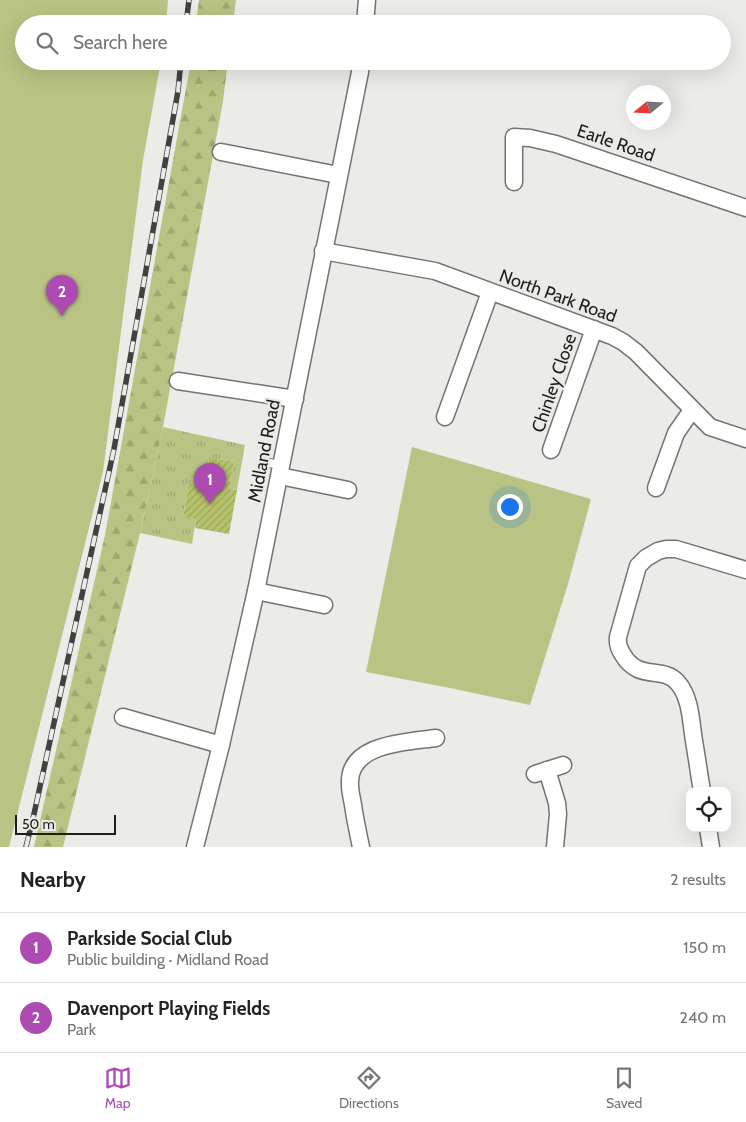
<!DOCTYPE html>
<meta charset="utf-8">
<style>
:root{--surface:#fff;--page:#f2f2f2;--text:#222;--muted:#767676;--line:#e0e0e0;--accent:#ad4bb2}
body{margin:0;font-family:Cabin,sans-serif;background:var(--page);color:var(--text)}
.controls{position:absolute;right:15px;bottom:15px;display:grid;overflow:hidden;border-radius:10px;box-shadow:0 5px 20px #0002}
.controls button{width:45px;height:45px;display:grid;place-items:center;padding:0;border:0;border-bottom:1px solid var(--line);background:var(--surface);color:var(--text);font:25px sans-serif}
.compass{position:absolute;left:626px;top:85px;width:45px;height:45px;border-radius:50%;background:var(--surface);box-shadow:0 5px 20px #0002;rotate:252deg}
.scale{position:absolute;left:15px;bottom:12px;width:101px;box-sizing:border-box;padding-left:5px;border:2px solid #1d1d1c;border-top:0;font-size:14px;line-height:18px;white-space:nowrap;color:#1d1d1c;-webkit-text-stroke:4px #ebece8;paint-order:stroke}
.you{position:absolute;left:509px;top:506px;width:18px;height:18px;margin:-12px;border:4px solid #fff;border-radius:50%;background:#1a73e8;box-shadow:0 0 0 8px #1a73e833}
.badge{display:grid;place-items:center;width:32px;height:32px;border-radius:50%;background:var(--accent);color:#fff;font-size:16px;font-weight:700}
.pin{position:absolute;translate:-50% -41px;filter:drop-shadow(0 1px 2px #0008)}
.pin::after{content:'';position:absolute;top:26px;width:18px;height:15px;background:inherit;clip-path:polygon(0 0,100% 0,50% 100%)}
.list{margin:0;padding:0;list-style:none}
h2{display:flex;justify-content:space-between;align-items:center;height:65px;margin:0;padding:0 20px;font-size:21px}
h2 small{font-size:16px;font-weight:400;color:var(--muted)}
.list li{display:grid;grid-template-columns:32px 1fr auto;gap:15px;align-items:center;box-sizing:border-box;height:70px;padding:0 20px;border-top:1px solid var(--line)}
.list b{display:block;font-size:19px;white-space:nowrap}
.list p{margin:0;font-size:16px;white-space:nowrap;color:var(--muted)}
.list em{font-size:16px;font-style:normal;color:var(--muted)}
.icon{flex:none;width:28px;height:28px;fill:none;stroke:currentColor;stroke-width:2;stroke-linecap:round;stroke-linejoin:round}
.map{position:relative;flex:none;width:746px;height:847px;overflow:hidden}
.search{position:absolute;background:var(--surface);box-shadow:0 5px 20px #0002;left:15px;right:15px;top:15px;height:55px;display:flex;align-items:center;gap:12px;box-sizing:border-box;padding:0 18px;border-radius:28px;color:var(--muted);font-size:19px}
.sheet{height:205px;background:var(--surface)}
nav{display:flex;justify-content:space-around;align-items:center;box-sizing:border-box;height:70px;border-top:1px solid var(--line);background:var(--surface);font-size:14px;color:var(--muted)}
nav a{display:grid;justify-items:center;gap:2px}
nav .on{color:var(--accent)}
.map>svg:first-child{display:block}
.grass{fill:url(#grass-tufts)}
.forest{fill:url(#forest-firs)}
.park{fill:#b9c383}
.building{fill:url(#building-hatch)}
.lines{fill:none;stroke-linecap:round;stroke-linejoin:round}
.service-casing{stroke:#737370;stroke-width:10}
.minor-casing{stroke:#737370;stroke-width:19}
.service{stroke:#fff;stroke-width:8}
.minor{stroke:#fff;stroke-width:16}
.rail-casing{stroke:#414240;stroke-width:5.5}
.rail{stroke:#ebece8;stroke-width:4;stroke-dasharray:11;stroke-linecap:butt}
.labels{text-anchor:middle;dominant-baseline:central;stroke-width:4.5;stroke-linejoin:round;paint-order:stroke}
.street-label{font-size:18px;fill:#1d1d1c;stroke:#ebece8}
</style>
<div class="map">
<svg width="746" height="847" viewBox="0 0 746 847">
<defs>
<pattern id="grass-tufts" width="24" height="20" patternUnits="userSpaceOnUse" patternTransform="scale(1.25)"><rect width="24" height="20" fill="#b9c383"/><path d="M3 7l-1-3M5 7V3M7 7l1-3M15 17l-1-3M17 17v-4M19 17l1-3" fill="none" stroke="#9fa771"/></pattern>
<pattern id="forest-firs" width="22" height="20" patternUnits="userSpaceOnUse" patternTransform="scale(1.25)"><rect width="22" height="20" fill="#b9c383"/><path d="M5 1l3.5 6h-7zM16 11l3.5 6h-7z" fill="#9fa771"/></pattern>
<pattern id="building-hatch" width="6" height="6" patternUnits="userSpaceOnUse" patternTransform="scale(1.25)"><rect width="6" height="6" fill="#b6c26c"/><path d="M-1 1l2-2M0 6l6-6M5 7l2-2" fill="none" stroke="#9ca65d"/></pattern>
</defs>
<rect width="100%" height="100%" fill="#ebece8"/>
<path class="grass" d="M163 427 245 445 237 490 229 489 234 462 209 457 204 486 189 483 183 516 196 519 192 544 140 533Z"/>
<g class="forest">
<path d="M199 0H236L233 24H196Z"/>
<path d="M191 61H228L223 101 163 427 140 533 63 847H34L105 535Z"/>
</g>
<g class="park">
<path d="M0 0H168L166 24H24V61H161L143 160 103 472 9 847H0Z"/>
<path d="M412 447 591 499 568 584 530 705 450 688 366 672Z"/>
</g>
<path class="building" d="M209 457 234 462 229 489 237 490 229 534 195 528 196 519 183 517 189 483 204 486Z"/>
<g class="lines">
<g class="service-casing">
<path id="service" d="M263 462 282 465"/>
</g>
<g class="minor-casing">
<g id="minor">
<path d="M365 24 367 0"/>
<path d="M221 152 338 175"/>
<path d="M514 182V137L530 138 556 144 746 208"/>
<path d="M323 251 435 271 612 336 623 342 636 352 710 427 746 439"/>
<path d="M178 381 295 399"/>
<path d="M445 417 490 292"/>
<path d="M551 450 594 329"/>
<path d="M280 476 348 490"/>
<path d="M656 488 676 433 692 410"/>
<path d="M256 591 324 605"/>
<path d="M123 717 221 745"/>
<path d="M547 770 557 803 558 814 555 847"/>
<path d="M535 774 563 765"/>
<path d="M702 791C699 774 697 758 694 741 691 723 691 698 678 683 663 665 639 682 623 655 619 649 617 644 618 637L638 566 646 558 658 551 666 549H676L746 570"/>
<path d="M708 828 711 847"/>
<path d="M195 847 221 745 256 591 360 72 361 61"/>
<path d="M361 847C358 833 355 819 353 805 352 798 350 792 350 785 347 743 407 742 436 738"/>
</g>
</g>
<use href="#service" class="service"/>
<use href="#minor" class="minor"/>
<g class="rail-casing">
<g id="rail">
<path d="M186 24 189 0"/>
<path d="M26 847 34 814 114 449 178 91 181 61"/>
</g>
</g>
<use href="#rail" class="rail"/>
</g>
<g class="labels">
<g class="street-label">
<text transform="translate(616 143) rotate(19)">Earle Road</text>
<text transform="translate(558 296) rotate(20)">North Park Road</text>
<text transform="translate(554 383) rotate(-71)">Chinley Close</text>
<text transform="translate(264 451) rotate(-79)">Midland Road</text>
</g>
</g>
</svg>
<div class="controls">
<button><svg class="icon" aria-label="locate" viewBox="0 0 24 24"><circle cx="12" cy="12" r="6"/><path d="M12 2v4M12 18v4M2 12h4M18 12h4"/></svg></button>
</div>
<svg class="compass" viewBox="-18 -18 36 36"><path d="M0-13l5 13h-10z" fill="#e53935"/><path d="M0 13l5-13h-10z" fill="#767676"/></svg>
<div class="scale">50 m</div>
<div class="you"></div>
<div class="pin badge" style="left:210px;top:504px">1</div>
<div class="pin badge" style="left:62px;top:316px">2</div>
<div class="search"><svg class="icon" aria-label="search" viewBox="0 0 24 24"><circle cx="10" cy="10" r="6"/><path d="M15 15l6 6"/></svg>Search here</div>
</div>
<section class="sheet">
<h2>Nearby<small>2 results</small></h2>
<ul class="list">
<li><span class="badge">1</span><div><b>Parkside Social Club</b><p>Public building · Midland Road</p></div><em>150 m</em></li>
<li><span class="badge">2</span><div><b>Davenport Playing Fields</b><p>Park</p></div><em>240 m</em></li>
</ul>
</section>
<nav>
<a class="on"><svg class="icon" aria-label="map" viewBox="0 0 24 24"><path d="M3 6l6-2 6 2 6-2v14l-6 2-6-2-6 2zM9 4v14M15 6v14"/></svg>Map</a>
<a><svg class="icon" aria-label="directions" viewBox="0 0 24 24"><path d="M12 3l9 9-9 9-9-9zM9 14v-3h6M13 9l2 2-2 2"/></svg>Directions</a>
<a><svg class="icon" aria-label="saved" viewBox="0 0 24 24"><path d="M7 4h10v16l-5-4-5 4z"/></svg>Saved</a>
</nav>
